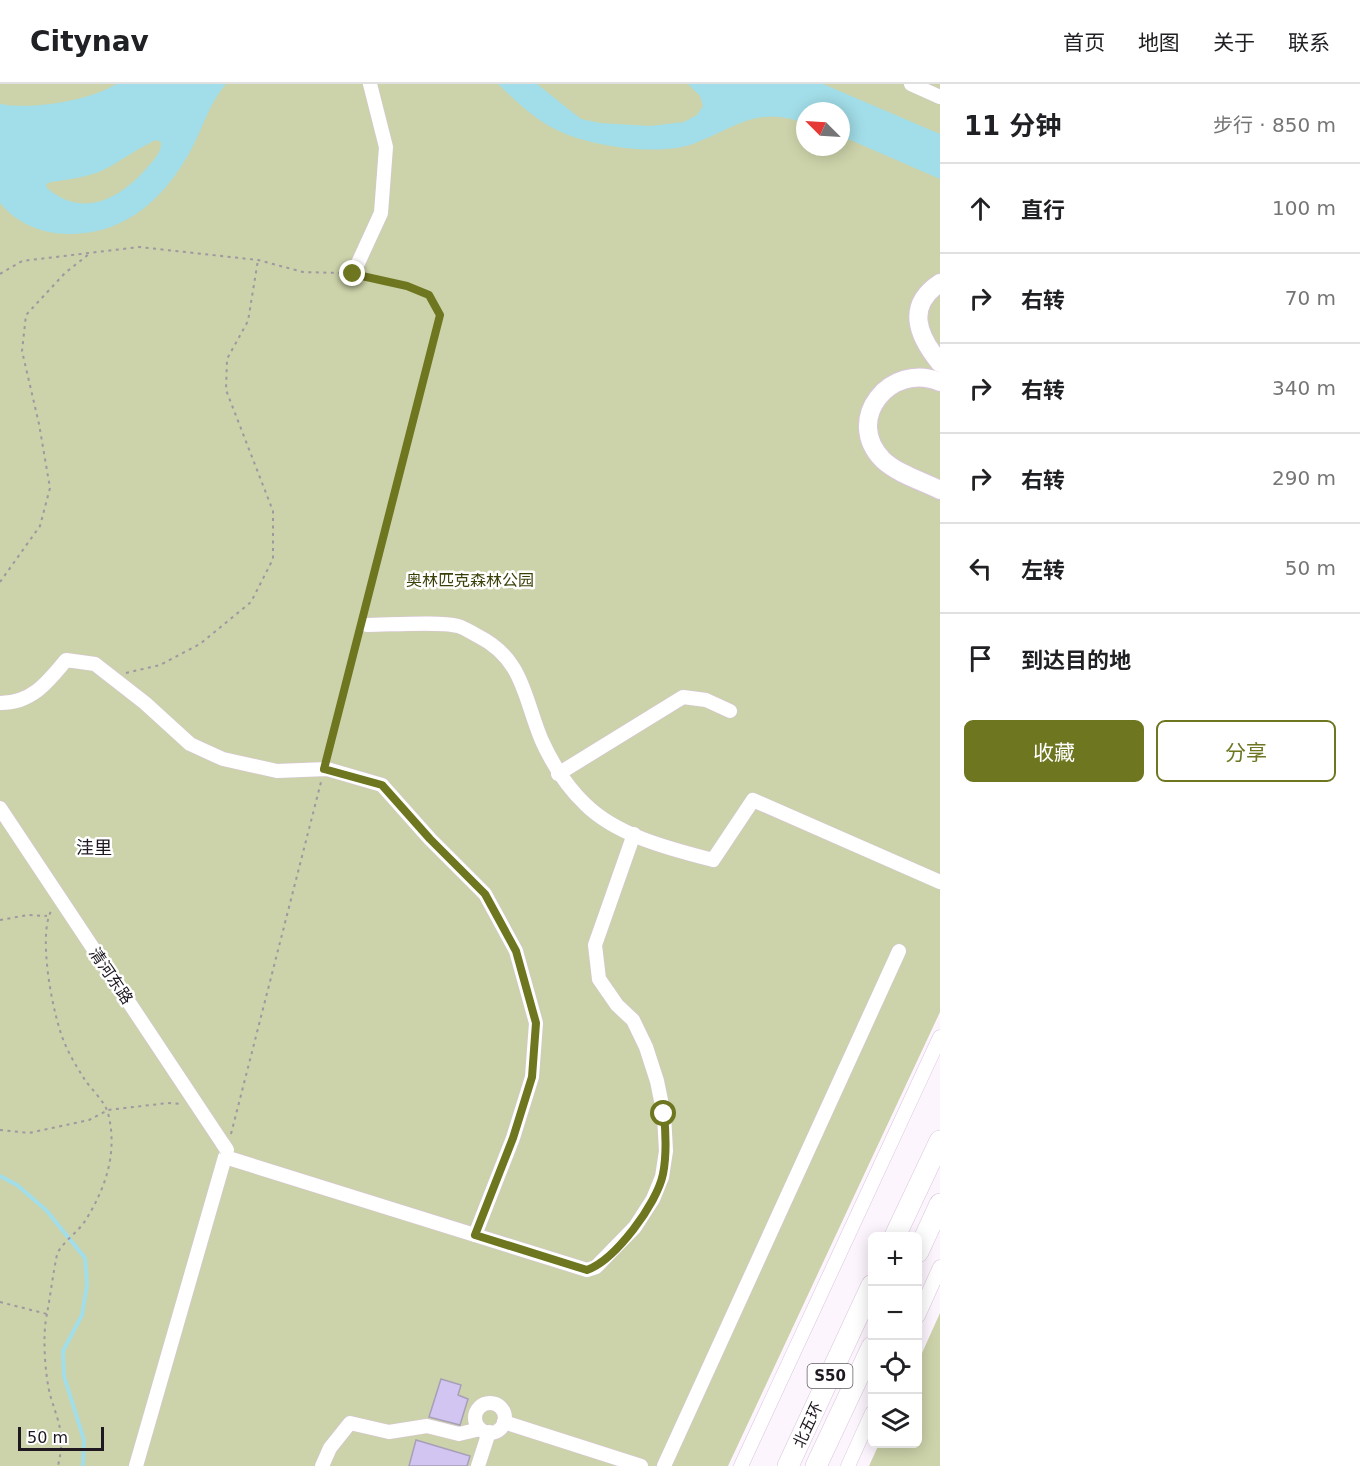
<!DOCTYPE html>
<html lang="zh">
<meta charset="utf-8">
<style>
:root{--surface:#fff;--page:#f2f2f2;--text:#202124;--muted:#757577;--line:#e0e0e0;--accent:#6e7620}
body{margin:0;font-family:"DejaVu Sans","Noto Sans SC",sans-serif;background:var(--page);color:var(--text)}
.controls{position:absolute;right:18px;bottom:18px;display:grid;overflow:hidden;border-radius:9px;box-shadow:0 3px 15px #0003}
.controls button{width:54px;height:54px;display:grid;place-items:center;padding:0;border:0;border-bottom:2px solid var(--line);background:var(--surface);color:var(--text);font:30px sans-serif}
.compass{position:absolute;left:796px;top:18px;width:54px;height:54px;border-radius:50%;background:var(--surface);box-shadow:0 3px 15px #0003;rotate:294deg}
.scale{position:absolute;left:18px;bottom:15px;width:86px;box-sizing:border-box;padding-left:6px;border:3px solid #1f1820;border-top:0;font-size:16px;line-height:21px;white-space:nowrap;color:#1f1820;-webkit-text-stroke:4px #fff;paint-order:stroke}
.stop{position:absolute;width:18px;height:18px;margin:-14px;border:4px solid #6e7620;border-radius:50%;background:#fff}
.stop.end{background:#6e7620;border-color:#fff;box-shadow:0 2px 6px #0008}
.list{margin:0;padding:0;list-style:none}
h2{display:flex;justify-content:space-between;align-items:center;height:78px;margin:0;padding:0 24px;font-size:26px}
h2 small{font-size:20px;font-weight:400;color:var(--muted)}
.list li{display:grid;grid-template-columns:39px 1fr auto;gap:18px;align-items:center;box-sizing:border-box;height:90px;padding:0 24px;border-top:2px solid var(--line)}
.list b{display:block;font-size:22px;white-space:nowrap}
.list em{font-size:20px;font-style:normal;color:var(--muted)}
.actions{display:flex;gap:12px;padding:18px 24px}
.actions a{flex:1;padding:14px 0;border:2px solid var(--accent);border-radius:9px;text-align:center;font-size:21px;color:var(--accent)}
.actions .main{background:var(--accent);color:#fff}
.icon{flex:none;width:33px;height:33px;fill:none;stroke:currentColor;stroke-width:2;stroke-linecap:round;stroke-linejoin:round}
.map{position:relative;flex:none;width:940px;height:1382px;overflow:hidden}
header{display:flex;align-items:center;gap:36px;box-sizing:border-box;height:84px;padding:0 30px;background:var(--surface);border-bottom:2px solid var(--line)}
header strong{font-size:28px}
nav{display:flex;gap:33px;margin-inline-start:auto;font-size:21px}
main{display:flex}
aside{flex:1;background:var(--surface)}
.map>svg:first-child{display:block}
.green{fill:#ccd2a9;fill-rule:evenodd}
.water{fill:#a2dee9;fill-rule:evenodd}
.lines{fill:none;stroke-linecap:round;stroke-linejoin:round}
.stream{stroke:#a2dee9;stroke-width:4}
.building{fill:#d3c5f1;stroke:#a79fb9;stroke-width:1.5}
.minor-casing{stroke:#d9c5db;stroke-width:15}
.major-casing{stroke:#d9c5db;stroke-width:20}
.highway-casing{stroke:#d9c5db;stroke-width:22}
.path{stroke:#9f98a0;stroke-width:2;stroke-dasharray:3 4.5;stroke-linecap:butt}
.minor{stroke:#fff;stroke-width:14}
.major{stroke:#fff;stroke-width:18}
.highway{stroke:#fff;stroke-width:21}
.minor-bridge-casing{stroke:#d9c5db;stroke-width:15;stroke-linecap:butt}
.minor-bridge{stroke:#fff;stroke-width:14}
.route{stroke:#6e7620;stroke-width:8}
.labels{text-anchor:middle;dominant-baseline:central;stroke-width:5;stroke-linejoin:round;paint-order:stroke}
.shield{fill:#fff;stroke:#625d63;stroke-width:1.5}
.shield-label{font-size:15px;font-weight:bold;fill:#1f1820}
.park-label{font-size:16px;fill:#3b4009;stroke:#fff}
.street-label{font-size:16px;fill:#1f1820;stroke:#fff}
.neighbourhood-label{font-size:18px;fill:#1f1820;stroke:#fff}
</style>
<header>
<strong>Citynav</strong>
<nav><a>首页</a><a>地图</a><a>关于</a><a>联系</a></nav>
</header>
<main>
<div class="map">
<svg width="940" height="1382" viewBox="0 0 940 1382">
<rect width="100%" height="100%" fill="#fdf5fe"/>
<g class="green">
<path d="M0 0H940V928L728 1382H0ZM805 27H841V63H805Z"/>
<path d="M940 1229V1382H869L879 1360H918V1278Z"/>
</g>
<g class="water">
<path d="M116 0H226C210 18 203 43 192 64 166 113 126 151 68 150 42 150 16 139 0 119V20C30 26 90 17 116 0ZM156 56 161 58C162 69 152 78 145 86 118 116 82 134 47 104L46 100 51 98C71 95 93 93 111 82 126 73 139 64 156 56Z"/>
<path d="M498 0H537L581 35 600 39 650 42 684 38 697 31 703 22 700 12 688 0H823L940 50V95L841 52V27H805V39C755 22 738 43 693 60 659 72 592 63 559 47 535 36 517 18 498 0Z"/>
</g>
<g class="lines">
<path class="stream" d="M0 1092 17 1101 46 1126 85 1174 87 1201 82 1231 63 1267 64 1292 84 1356 83 1382"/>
</g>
<g class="building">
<path d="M441 1295 461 1301 458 1311 468 1315 460 1341 429 1333Z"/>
<path d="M416 1356 470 1372 467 1382H409Z"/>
</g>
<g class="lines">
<g class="minor-casing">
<g id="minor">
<path d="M911 0 940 13"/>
<path d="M353 190 381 129 386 63 370 0"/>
<path d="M367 541C389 541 439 537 458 542 465 544 472 549 478 552 524 575 524 615 542 657 553 681 566 702 585 720 617 752 671 765 713 776L753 716 940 798"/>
<path d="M0 619C32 619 48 598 66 576L95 580 145 619 190 660 223 675 277 687 327 685 382 701 430 755 485 810 516 867 536 939 532 993 513 1054 475 1151"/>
<path d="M558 690 683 613 706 616 730 627"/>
<path d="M0 724 223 1060"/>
<path d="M918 1232 940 1183"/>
<circle cx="490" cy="1334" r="15"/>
<path d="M504 1338 641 1382"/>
<path d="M136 1382 225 1073 587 1186 596 1183 635 1143 653 1115 662 1093 666 1067 664 1031 657 997 646 963 633 936 617 921 599 895 595 861 634 750"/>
<path d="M322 1382 330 1364 350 1339 389 1348 427 1342 459 1350 480 1345"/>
<path d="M478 1382 489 1348"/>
<path d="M664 1382 899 867"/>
<path d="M741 1382 940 953"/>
<path d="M848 1382 872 1329"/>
</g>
</g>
<g class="major-casing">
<g id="major">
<path d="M940 199C905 222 918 252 940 279"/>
<path d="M940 298C890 277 843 336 883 376 898 390 922 397 940 406"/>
</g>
</g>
<g class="highway-casing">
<g id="highway">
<path d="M895 1152 940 1057"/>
<path d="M918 1168 940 1120"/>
<path d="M788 1382 872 1201"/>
<path d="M816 1382 872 1263"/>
</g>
</g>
<g class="path">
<path d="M0 190 22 177 139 163 258 176 303 188 340 189"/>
<path d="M0 498 40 442 50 404 39 340 22 267 26 231 65 189 89 170"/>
<path d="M363 530 439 231 429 211 407 202 364 192"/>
<path d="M126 589 160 581 200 560 251 518 273 475V427L226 306 227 275 248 237 258 176"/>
<path d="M327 672 358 550"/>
<path d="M0 836 28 831 47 832"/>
<path d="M0 1046 29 1049 89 1036 108 1026 168 1019 181 1020"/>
<path d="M231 1050 321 698"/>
<path d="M0 1218 47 1230C49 1220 56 1170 58 1168 65 1156 78 1148 85 1137 106 1104 118 1068 108 1029 105 1018 92 1006 85 996 78 985 70 972 65 960 53 934 36 846 53 824"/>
<path d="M47 1230C42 1250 45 1294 51 1314 60 1343 65 1351 58 1382"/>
</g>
<use href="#minor" class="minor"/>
<use href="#major" class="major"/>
<use href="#highway" class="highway"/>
<g class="minor-bridge-casing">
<path id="minor-bridge" d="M223 1060 227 1066"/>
</g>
<use href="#minor-bridge" class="minor-bridge"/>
</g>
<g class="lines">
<path class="route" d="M353 190 407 202 429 211 440 231 324 685 382 701 430 755 485 810 516 867 536 939 532 993 513 1054 475 1151 587 1186C615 1176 657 1120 663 1090 667 1070 666 1051 664 1030"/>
</g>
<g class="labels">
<rect class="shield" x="807.5" y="1280" width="45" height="24" rx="4.5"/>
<g class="shield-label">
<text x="830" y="1292">S50</text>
</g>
<g class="park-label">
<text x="470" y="496">奥林匹克森林公园</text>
</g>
<g class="street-label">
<text transform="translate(111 892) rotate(56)">清河东路</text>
<text transform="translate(808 1341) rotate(-65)">北五环</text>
</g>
<g class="neighbourhood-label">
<text x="94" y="763">洼里</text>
</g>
</g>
</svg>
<div class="controls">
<button>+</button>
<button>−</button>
<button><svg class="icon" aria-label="locate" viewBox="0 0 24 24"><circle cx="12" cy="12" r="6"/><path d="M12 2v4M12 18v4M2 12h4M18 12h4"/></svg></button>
<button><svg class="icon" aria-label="layers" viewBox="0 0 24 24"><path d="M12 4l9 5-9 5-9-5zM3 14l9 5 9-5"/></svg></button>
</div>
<svg class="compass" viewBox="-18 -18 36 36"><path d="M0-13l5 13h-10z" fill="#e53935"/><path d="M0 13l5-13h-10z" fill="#757577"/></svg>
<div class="scale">50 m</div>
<div class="stop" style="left:664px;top:1030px"></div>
<div class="stop end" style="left:353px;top:190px"></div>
</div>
<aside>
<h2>11 分钟<small>步行 · 850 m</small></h2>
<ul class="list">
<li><svg class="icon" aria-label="ahead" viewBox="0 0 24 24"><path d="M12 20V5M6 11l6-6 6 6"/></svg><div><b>直行</b></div><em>100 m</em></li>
<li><svg class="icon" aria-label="right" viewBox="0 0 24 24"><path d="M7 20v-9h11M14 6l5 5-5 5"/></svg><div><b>右转</b></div><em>70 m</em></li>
<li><svg class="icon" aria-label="right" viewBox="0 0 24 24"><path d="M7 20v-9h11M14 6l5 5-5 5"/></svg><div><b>右转</b></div><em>340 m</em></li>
<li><svg class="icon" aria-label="right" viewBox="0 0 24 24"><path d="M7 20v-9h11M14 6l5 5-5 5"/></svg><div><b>右转</b></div><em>290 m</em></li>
<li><svg class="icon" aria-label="left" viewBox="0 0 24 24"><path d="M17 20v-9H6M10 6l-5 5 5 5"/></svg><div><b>左转</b></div><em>50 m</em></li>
<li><svg class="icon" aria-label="arrive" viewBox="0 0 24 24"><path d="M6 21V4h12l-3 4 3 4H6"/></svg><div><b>到达目的地</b></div></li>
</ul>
<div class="actions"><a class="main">收藏</a><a>分享</a></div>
</aside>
</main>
